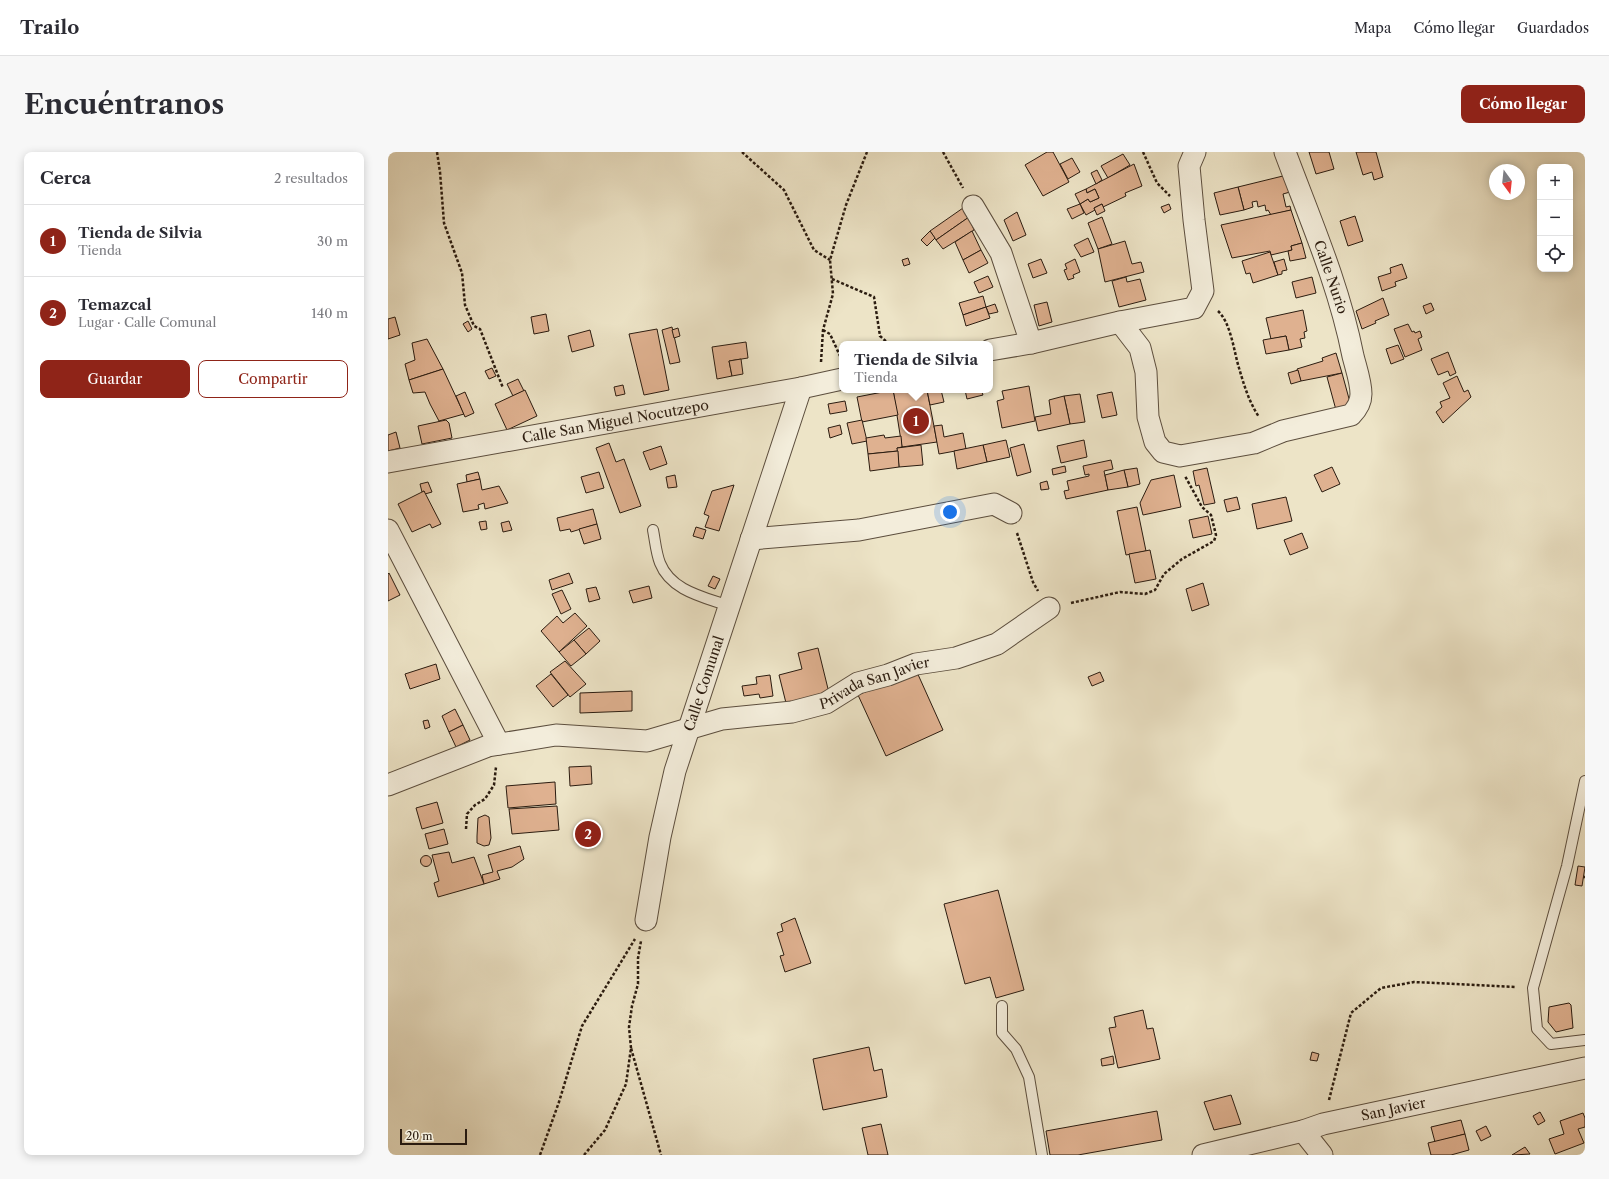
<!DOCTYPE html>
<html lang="es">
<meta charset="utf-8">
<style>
:root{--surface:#fff;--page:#f7f7f7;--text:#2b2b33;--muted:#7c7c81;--line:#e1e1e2;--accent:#8f2418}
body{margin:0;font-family:"Libre Caslon Text",serif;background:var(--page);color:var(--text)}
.controls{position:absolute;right:12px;top:12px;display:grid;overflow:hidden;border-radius:8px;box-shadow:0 2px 10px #0003}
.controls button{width:36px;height:36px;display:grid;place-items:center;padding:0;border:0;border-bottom:1px solid var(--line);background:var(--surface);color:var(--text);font:20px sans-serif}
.compass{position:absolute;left:1101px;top:12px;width:36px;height:36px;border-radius:50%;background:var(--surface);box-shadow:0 2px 10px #0003;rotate:165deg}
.scale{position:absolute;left:12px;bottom:10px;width:67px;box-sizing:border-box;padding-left:4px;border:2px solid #2b1c10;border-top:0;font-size:11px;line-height:14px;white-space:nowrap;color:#2b1c10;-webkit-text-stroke:3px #f3eddb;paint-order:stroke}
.you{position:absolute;left:562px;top:360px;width:14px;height:14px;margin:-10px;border:3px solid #fff;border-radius:50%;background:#1a73e8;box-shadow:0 0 0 6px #1a73e833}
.badge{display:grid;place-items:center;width:26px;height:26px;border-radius:50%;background:var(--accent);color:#fff;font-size:13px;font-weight:700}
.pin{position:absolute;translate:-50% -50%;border:2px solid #fff;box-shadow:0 1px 4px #0006}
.popup{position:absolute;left:451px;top:189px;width:154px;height:52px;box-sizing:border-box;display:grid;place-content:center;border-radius:8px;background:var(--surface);filter:drop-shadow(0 1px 3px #0005);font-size:13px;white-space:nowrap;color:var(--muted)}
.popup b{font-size:15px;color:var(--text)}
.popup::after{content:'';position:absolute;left:50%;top:100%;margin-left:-8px;border:8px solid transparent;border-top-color:var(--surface)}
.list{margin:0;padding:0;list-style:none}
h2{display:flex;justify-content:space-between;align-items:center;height:52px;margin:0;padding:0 16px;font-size:17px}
h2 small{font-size:13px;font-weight:400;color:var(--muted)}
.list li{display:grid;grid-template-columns:26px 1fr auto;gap:12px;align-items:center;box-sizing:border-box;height:72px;padding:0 16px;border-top:1px solid var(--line)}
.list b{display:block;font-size:15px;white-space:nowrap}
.list p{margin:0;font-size:13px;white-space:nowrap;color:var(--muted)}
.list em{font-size:13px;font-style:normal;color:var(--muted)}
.actions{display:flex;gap:8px;padding:12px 16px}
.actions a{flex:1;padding:9px 0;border:1px solid var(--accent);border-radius:8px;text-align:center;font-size:14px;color:var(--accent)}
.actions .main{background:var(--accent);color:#fff}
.icon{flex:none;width:22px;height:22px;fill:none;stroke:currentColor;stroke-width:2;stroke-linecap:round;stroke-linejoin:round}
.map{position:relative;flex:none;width:1197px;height:1003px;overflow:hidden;border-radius:8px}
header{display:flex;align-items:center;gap:24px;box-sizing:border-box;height:56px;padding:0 20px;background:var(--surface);border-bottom:1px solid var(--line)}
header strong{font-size:19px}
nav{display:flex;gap:22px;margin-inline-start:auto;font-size:14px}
.intro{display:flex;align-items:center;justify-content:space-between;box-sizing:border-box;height:96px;padding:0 24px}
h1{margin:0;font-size:28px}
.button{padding:10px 18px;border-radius:8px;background:var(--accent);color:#fff;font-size:14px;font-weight:700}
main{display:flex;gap:24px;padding:0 24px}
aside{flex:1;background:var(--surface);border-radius:8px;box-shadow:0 2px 10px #0003}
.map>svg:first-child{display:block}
.building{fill:#dfb190;stroke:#2b1c10}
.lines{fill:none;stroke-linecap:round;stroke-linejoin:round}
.service-casing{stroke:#5c4e3e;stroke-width:12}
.minor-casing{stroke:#5c4e3e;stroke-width:23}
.path{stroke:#2b1c10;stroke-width:2.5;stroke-dasharray:3 2;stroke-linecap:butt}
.service{stroke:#f3eddb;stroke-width:10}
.minor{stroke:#f3eddb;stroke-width:21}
.labels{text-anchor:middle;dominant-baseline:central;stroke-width:3.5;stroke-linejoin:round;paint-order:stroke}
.street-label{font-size:14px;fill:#2b1c10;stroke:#f3eddb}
</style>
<header>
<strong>Trailo</strong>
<nav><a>Mapa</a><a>Cómo llegar</a><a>Guardados</a></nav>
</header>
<div class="intro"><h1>Encuéntranos</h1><a class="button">Cómo llegar</a></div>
<main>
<aside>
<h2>Cerca<small>2 resultados</small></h2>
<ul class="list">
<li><span class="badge">1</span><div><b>Tienda de Silvia</b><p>Tienda</p></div><em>30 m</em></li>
<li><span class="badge">2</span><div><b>Temazcal</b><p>Lugar · Calle Comunal</p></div><em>140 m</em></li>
</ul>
<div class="actions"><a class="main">Guardar</a><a>Compartir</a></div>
</aside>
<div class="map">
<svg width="1197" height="1003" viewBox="0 0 1197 1003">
<rect width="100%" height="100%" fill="#ede4c7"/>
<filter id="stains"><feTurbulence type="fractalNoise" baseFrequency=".005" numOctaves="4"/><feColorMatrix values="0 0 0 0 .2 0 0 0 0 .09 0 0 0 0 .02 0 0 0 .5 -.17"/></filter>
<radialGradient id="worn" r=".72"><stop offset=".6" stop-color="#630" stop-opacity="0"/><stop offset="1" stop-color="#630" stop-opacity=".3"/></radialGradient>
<g class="building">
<path d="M659 0H665L681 30 655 44 637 13Z"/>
<path d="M921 0H941L946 17 928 22Z"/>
<path d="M968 0H988L995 25 986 28 984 20 975 23Z"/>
<path d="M735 2 742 13 720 26 713 14Z"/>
<path d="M684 6 692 20 680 27 672 12Z"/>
<path d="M746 12 754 34 737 41 738 44 715 55 714 52 706 56 707 58 698 63 692 52 700 47 702 50 711 46 707 37 699 41 698 37Z"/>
<path d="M709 18 714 28 708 32 703 21Z"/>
<path d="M899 23 902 40 895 42 898 55 902 54 903 58 883 63 880 58 878 59 877 53 870 55 869 49 864 50 865 55 856 58 850 35Z"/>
<path d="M850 35 856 58 832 63 826 41Z"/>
<path d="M698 37 699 41 707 37 711 46 702 50 700 47 692 52 687 42Z"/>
<path d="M692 52 696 61 684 67 679 57Z"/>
<path d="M714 52 717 59 709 63 706 56Z"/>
<path d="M781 52 783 57 776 61 773 55Z"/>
<path d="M575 56 581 65 548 88 542 79Z"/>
<path d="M903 58 914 91 903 94 904 98 883 103 882 99 844 106 833 73Z"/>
<path d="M629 60 638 83 625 89 616 68Z"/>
<path d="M967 64 975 89 960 94 952 69Z"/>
<path d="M581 65 586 78 555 97 548 88Z"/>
<path d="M714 65 724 92 710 97 700 71Z"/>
<path d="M542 79 547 86 539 94 533 88Z"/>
<path d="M584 79 593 98 575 108 567 90Z"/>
<path d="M700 86 706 100 693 105 686 93Z"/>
<path d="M737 89 744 112 753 110 756 120 717 130 710 97Z"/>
<path d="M914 91 918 106 902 109 900 99 904 98 903 94Z"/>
<path d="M593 98 600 111 581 121 575 108Z"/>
<path d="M882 100 890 123 865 131 862 121 858 122 854 109Z"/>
<path d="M520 106 522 112 516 114 514 108Z"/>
<path d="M653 107 659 121 645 126 640 112Z"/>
<path d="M687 107 692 120 685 123 686 126 680 128 676 118 679 117 677 112Z"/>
<path d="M896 107 899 118 894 119V122L890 123 886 110Z"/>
<path d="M1014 112 1019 126 1007 130 1008 134 994 139 990 125 1003 121 1002 116Z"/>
<path d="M600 124 605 135 591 141 586 130Z"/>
<path d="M738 125 739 130 752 127 758 148 731 155 724 129Z"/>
<path d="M924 125 928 141 908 146 904 130Z"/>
<path d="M595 144 598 155 575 163 571 151Z"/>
<path d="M995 146 1001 163 987 169 988 171 974 177 968 159Z"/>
<path d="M659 150 664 170 651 174 646 153Z"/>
<path d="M1043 151 1046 158 1038 162 1035 154Z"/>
<path d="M607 152 610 160 601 162 598 155Z"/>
<path d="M598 155 602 166 578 174 575 163Z"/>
<path d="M915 158 919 179 916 180 917 186 912 187 914 195 901 198 898 184 883 187 878 166Z"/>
<path d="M158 162 161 179 146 182 143 165Z"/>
<path d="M7 165 12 183 0 187V167Z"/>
<path d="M80 169 84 177 80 180 75 172Z"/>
<path d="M1020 172 1024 180 1026 179 1027 181 1032 179 1034 185 1030 187 1034 198 1017 205 1006 177Z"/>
<path d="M284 175 292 210 282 212 274 178Z"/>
<path d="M290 176 292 184 286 186 284 178Z"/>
<path d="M269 177 281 238 256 243 241 182Z"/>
<path d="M202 178 206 194 184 200 180 184Z"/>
<path d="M898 184 901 198 878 202 875 188Z"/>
<path d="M39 187 55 217 21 228 17 212 27 208 24 191Z"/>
<path d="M358 190 360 206 341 209 344 224 329 227 324 195Z"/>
<path d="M1010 193 1016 207 1003 212 998 197Z"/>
<path d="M1060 200 1068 221 1062 224 1060 219 1050 223 1043 207Z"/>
<path d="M948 201 954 221 913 229 909 217 935 209 934 206Z"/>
<path d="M353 207 355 222 344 224 341 209Z"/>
<path d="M104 216 108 224 101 227 97 219Z"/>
<path d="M55 217 76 262 51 269 42 252 37 240 25 241 21 228Z"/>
<path d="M910 218 913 229 903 232 900 221Z"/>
<path d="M954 221 963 254 948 258 939 225Z"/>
<path d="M1069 224 1076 240 1080 238 1083 245 1055 271 1048 260 1054 255 1052 250 1062 246 1055 231Z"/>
<path d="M130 227 136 239 125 244 119 232Z"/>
<path d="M235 233 237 242 228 244 226 235Z"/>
<path d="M641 234 647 269 614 276 609 249 616 247 614 239Z"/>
<path d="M137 238 149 264 119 278 107 252Z"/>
<path d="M505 238H539L549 290 514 295Z"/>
<path d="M505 238 510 263 474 270 469 245Z"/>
<path d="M539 238H553L556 250 542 253Z"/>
<path d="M577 238H593L595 243 579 247Z"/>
<path d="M77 240 86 261 77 265 68 244Z"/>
<path d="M724 240 729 263 714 266 709 243Z"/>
<path d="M692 242 697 270 682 272 676 244Z"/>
<path d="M676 244 682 272 650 279 647 265 663 262 661 248Z"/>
<path d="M457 249 459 259 442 262 440 252Z"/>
<path d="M58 268 61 271 64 286 34 292 30 274Z"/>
<path d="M474 268 479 289 464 292 459 271Z"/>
<path d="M452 273 454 282 442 286 440 276Z"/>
<path d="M554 273 556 285 575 281 578 297 551 302 546 274Z"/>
<path d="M8 280 12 296 0 299V283Z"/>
<path d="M496 283 497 286 513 284 514 295 509 296 510 299 480 302 478 286Z"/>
<path d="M618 288 622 305 599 310 595 293Z"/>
<path d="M696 288 699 305 673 311 669 294Z"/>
<path d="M221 291 228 310 236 307 253 354 232 361 208 296Z"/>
<path d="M636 292 643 320 629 324 622 296Z"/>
<path d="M533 293 535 313 511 315 509 296Z"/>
<path d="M595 293 599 310 569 317 566 299Z"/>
<path d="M273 294 279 312 262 318 255 300Z"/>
<path d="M510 299 511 315 482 319 480 302Z"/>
<path d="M723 308 725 317 716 319 720 338 678 347 676 339 681 338 679 329 701 324V322L697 323 695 314Z"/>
<path d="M677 314 678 320 665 323 664 317Z"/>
<path d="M944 315 952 332 934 340 926 323Z"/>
<path d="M749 316 752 332 740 335 736 318Z"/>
<path d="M819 316 827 351 816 353 811 333 808 334 805 319Z"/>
<path d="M736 318 740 335 720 338 717 323Z"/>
<path d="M90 320 92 327 79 330 78 323Z"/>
<path d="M211 320 216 336 198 341 193 325Z"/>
<path d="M287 323 289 335 280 336 278 325Z"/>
<path d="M786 323 793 355 755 363 752 351 763 328Z"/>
<path d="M92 327 94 338 111 334 120 351 97 357 96 351 90 353 91 357 75 360 69 332Z"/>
<path d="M659 329 661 337 653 338 652 331Z"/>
<path d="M40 330 44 340 37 342 36 339 34 340 32 332Z"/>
<path d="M346 333 331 379 317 375 321 364 316 362 324 339Z"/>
<path d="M36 339 53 372 44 376 42 372 24 380 10 352Z"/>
<path d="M849 345 852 357 839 360 836 348Z"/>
<path d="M898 345 904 369 869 377 864 352Z"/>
<path d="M749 355 758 399 738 403 729 359Z"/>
<path d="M205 357 209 372 183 380 182 377 172 379 169 366Z"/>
<path d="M820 364 824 382 805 386 801 368Z"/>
<path d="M98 369 99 377 93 378 91 370Z"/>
<path d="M121 369 124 378 115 380 113 371Z"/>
<path d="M209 372 213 387 196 392 191 377Z"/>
<path d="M308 375 318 378 315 387 305 384Z"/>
<path d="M914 381 920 396 902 403 896 388Z"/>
<path d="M762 398 768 427 747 431 741 402Z"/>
<path d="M1 421 12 443 0 449V422Z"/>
<path d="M181 421 185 431 164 438 161 428Z"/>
<path d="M325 424 332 427 327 437 320 434Z"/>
<path d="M815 431 821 453 804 459 798 437Z"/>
<path d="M261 434 264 446 245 451 241 439Z"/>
<path d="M208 435 212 447 201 450 198 437Z"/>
<path d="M174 438 183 457 173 462 164 442Z"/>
<path d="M187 461 199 474 171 500 153 479 169 464 175 471Z"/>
<path d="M201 476 212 489 198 502 186 488Z"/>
<path d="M186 488 198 502 183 514 171 500Z"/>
<path d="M430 496 442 545 399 555 391 523 414 517 410 501Z"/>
<path d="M177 509 198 532 182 545 162 520Z"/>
<path d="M48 512 52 527 22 537 17 522Z"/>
<path d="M528 518 555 578 498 604 470 543Z"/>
<path d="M712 520 716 529 704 534 700 525Z"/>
<path d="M163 522 180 543 165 555 148 534Z"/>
<path d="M382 523 385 544 372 546 371 542 356 544 354 534 369 532 368 525Z"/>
<path d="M244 539V559L192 561V541Z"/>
<path d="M67 557 75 573 61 580 54 564Z"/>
<path d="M40 568 42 575 37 577 35 569Z"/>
<path d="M75 573 82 588 68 595 61 580Z"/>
<path d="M203 614 204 632 182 634 181 615Z"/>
<path d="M167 630 168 652 120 656 118 634Z"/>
<path d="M49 650 55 671 34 677 28 656Z"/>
<path d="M169 654 171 678 124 682 121 657Z"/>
<path d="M97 663 101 665 103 686 101 693 96 694 89 691V684L90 666Z"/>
<path d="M203 669 212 685 196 694 187 678Z"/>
<path d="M56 677 60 692 41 697 37 682Z"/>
<path d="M132 694 136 707 124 715 109 719 112 727 96 732 94 723 105 720 100 703Z"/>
<path d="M61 700 64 711 86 705 96 732 50 745 46 731 51 729 44 703Z"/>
<circle cx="38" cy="709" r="5.5"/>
<path d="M1190 714 1197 715 1194 734 1187 733Z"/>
<path d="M610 738 636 838 608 846 602 825 577 832 556 752Z"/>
<path d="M407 766 423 811 397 820 392 804 396 803 389 781 395 779 393 772Z"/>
<path d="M1181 851 1183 853 1185 876 1168 880 1160 870 1161 855Z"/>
<path d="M755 858 759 877 765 876 772 907 730 916 721 876 728 875 726 865Z"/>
<path d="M481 895 486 919 494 917 499 945 435 958 425 907Z"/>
<path d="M924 900 931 902 929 909 922 908Z"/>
<path d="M725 904 726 912 714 914 713 907Z"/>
<path d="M843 943 853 972 826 978 816 950Z"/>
<path d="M769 959 774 988 690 1003H662L658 979Z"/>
<path d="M1152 960 1157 969 1150 973 1145 964Z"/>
<path d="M1195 961 1197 966V975L1190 977 1196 991 1167 1002 1161 987 1176 982 1172 969Z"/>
<path d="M1073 968 1077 982 1047 990 1043 975Z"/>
<path d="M493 972 500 1003H480L474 976Z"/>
<path d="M1098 974 1103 984 1093 989 1088 979Z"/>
<path d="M1077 982 1081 998 1063 1003H1043L1040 991Z"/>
<path d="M1137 995 1142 1002 1125 1003H1124Z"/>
</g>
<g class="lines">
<g class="service-casing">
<g id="service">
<path d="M265 378C267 388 268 401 272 411 283 439 316 445 341 454"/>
<path d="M1197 629 1179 714 1145 836 1149 877 1163 892 1197 888"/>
<path d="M614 854V881L628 897 641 925 654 1003"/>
</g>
</g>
<g class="minor-casing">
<g id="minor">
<path d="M585 54 613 101 643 191"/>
<path d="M732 170 752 196 758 220 760 265 767 290 775 300 792 304 866 291 895 279 963 263C969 257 973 251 973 242 973 230 968 216 965 204 951 133 922 67 897 0"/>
<path d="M602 198 643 191 732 170 806 156 815 139 806 68 801 14 807 0"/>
<path id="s1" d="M0 310 413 236 454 227"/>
<path d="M0 378 111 592"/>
<path d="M363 387 471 378 606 352 623 361"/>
<path id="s2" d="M0 633 100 594 168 583 259 589 334 567 404 560 438 551 470 531 500 523 528 512 568 506 609 492 661 456"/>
<path id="s3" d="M258 768 272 685 287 619 413 236"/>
<path d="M915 979 934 1003"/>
<path id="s4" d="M815 1003 915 979 935 972 1197 916"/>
</g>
</g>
<g class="path">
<path d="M49 0 52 20 56 71 74 121 77 153 86 174 92 177 115 236"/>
<path d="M354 0 396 38 426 98 442 108"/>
<path d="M555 0 575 36"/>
<path d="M755 0 769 31 782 44"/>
<path d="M444 127 486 145 492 184 501 192"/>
<path d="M830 159C843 171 846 200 851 216 856 233 861 250 871 265"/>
<path d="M435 178 442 182 453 206"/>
<path d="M433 210 435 178 445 142 442 108 458 53 479 0"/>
<path d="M629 381 645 430 650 439"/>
<path d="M683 451 732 440 757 442 767 438 776 422 794 407 826 389 828 383 823 363 814 355 797 324"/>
<path d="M78 677 79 662 87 653 97 647 106 633 108 615"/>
<path d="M1195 725H1197"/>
<path d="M243 896 241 875 244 854 250 832V806L253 789"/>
<path d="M941 948 963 861 993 836 1026 830 1128 835"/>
<path d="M152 1003 171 950 194 874 247 787"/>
<path d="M196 1003 217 978 238 932 243 896 273 1003"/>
</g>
<use href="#service" class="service"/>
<use href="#minor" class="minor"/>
</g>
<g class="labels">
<g class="street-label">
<text transform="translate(943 125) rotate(71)">Calle Nurio</text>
<text stroke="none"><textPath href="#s1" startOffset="231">Calle San Miguel Nocutzepo</textPath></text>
<text stroke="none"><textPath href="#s3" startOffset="244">Calle Comunal</textPath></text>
<text stroke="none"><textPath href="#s2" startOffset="504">Privada San Javier</textPath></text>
<text stroke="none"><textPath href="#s4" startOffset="196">San Javier</textPath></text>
</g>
</g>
<rect width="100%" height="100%" filter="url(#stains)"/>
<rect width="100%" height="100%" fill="url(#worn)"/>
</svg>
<div class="controls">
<button>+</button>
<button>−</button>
<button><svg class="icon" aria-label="locate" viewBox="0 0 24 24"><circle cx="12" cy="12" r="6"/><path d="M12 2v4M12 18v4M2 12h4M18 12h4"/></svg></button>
</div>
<svg class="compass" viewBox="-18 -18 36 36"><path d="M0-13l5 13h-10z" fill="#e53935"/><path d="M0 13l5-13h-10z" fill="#7c7c81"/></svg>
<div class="scale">20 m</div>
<div class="you"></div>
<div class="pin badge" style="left:528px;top:269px">1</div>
<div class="popup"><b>Tienda de Silvia</b>Tienda</div>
<div class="pin badge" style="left:200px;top:682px">2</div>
</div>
</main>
